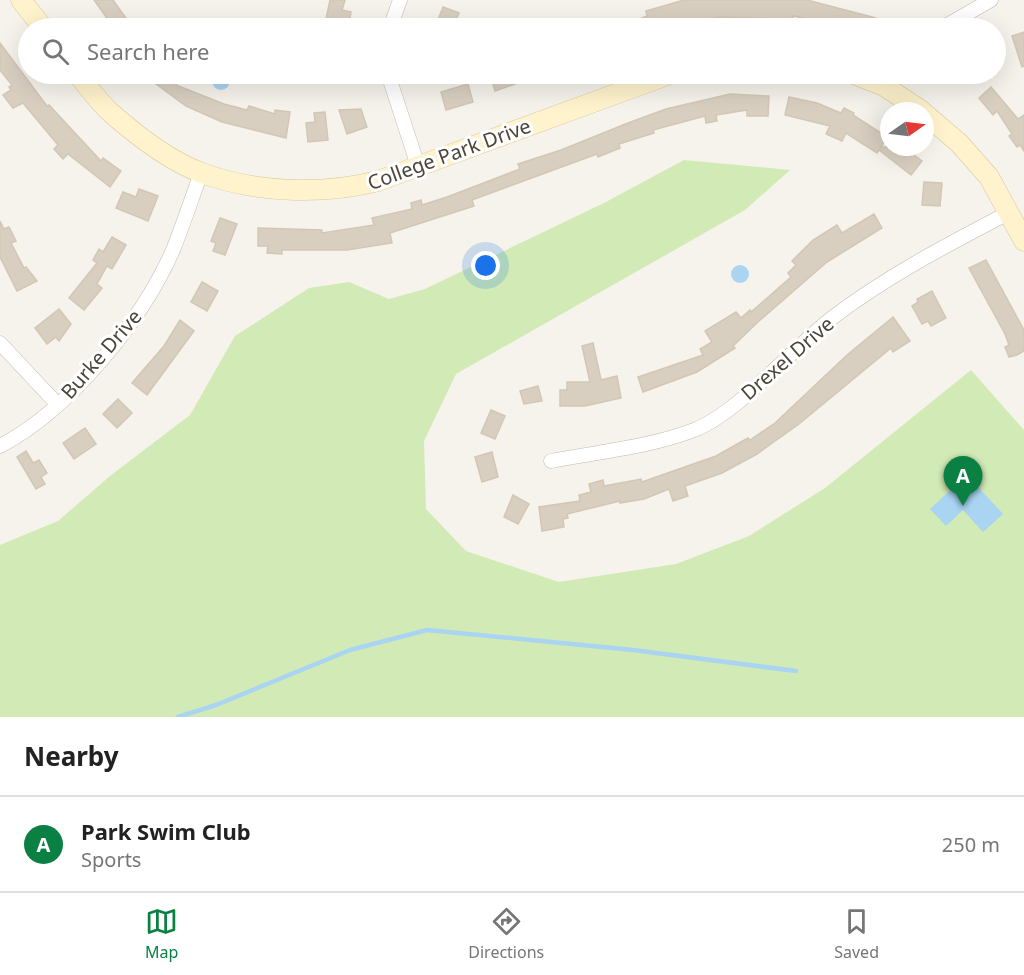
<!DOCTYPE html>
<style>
:root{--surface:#fff;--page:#f2f2f2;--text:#222;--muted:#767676;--line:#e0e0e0;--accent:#0b8043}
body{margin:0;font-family:"Noto Sans",sans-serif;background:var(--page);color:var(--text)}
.compass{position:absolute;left:880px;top:102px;width:54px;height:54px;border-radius:50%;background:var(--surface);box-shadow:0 6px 24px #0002;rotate:76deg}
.you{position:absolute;left:486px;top:266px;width:21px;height:21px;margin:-15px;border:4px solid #fff;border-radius:50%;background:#1a73e8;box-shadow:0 0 0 9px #1a73e833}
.badge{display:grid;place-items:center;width:39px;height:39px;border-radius:50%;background:var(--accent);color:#fff;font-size:20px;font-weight:700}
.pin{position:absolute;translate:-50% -50px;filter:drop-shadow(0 2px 3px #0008)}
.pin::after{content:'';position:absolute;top:32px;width:21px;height:18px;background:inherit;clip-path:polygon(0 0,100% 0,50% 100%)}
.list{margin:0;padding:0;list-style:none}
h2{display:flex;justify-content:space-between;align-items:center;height:78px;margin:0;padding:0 24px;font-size:26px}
h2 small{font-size:20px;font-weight:400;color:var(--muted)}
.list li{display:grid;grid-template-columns:39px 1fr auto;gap:18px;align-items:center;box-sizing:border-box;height:96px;padding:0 24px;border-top:2px solid var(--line)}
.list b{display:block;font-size:22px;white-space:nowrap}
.list p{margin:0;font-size:20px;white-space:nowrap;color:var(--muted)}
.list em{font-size:20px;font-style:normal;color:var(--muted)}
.icon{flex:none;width:33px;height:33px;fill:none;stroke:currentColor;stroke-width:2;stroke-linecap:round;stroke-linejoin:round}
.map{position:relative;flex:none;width:1024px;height:717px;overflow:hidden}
.search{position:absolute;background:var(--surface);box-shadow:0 6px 24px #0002;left:18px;right:18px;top:18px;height:66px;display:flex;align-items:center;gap:15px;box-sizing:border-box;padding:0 21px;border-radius:33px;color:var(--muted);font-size:22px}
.sheet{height:174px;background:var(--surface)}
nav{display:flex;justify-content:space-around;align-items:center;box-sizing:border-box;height:84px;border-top:2px solid var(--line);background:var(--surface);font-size:16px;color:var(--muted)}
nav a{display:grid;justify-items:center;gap:3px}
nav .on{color:var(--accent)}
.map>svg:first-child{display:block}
.green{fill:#d2eab5}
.water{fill:#a9d4f2}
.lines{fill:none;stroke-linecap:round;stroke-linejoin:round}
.stream{stroke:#a9d4f2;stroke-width:4.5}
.building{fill:#d8cfc1;stroke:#d3c7b4;stroke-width:1.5}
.street-casing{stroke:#c2bbae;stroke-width:15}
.secondary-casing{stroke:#d6c79b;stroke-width:21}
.street{stroke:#fff;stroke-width:14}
.secondary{stroke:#fff3cd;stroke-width:20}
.labels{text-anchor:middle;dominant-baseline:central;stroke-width:6;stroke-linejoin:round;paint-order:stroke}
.street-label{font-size:20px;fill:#4b4439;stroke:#fff}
</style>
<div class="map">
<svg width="1024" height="717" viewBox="0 0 1024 717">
<rect width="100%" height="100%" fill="#f6f3ec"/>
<path class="green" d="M684 160 790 170 745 210 456 374 424 441 426 509 466 551 559 582 676 564 749 536 825 488 971 370 1024 430V717H0V545L58 521 110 476 190 415 235 336 309 288 349 282 389 299 425 289 604 203Z"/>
<g class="water">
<circle cx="221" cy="81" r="9"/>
<circle cx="740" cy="274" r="9"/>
<path d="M967 475 1003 514 983 532 963 510 946 526 930 509Z"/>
</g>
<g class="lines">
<path class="stream" d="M178 717 216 705 350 650 427 630 633 650 796 671"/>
</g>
<g class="building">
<path d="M94 0H113L133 28H114Z"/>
<path d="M330 0H345L342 10 351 12 348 28 325 24Z"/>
<path d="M684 0H807L876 18 873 28H850L793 16V19L717 17 662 28H619L647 16 646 11Z"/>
<path d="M443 7 459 13 453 28H435Z"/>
<path d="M1024 32V66L1022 67 1012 36Z"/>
<path d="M0 43 47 106 49 105 101 161 103 158 121 171 110 187 68 154 63 159 54 149 58 145 23 103 13 108 3 95 11 90 9 87 12 85 0 70Z"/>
<path d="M159 74H179L176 85 224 104 247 110 249 106 275 114V110L290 112 286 138 222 122 186 106 152 81Z"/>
<path d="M490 74H518L521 82 495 91Z"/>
<path d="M468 84 473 102 446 110 441 92Z"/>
<path d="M991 87 1018 119 1024 115V151L1020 145 1017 147 1009 136 1012 134 997 111 993 115 979 98Z"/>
<path d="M730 94 769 96 768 116H747V110L716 115 717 121 706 123 705 116 653 130 654 133 619 144 620 148 598 157 597 154 472 200 474 206 390 233 392 243 347 250H282V254L267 253 268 246H258V228L322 230V233L374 225 372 218 412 209 411 203 421 200 422 205 447 197 520 169 518 164 561 150 628 123 666 109Z"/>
<path d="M789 97 817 103 841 113 844 108 854 113 853 115 887 137 881 147H903L922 161 911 175 879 150 877 153 846 133 842 141 826 134 830 126 785 115Z"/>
<path d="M361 109 367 127 347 134 339 110Z"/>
<path d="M325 112 328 140 308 142 306 123 315 122 314 113Z"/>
<path d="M924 182 942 183 940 206 922 205Z"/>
<path d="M139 189 158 196 148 221 116 208 123 192 136 197Z"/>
<path d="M874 214 882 228 827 262 759 321 733 346 735 348 697 372 643 392 638 377 703 355 700 349 712 342 705 331 736 312 741 318 750 310 751 312 791 277 788 273 796 265 792 261 813 240 837 225 842 233Z"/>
<path d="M220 218 237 224 225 255 213 251 216 243 211 241Z"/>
<path d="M0 221 4 229 9 227 16 241 11 243 24 268 26 267 37 281 17 291 0 257Z"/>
<path d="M112 237 126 245 112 269 107 266 97 284 102 288 84 310 69 298 97 263 93 260 99 249 103 252Z"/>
<path d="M986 260 1024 330V351L1017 355 1009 357 1005 347 1009 345 1005 334 969 268Z"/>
<path d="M202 282 218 291 207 311 191 302Z"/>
<path d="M932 291 946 318 931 326 928 321 922 324 912 306 918 302 917 299Z"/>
<path d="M59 309 71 324 59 341 56 337 47 344 35 328Z"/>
<path d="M893 317 910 341 893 352 891 348 799 424 757 454 722 473 685 486 688 496 673 501 669 489 644 499 620 503V501L567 514 568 518 563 519 564 527 542 531 539 507 580 501 579 495 591 492 589 484 603 480 604 486 641 479 642 482 716 456 748 438 750 440 775 423 847 355Z"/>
<path d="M180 320 194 331 147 395 132 383 164 346Z"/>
<path d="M593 343 601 380 617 376 621 398 585 406H560V390H567V382H590L582 346Z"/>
<path d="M538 386 542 401 524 404 520 391Z"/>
<path d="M118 399 132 413 117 428 103 414Z"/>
<path d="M491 410 505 416 495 439 481 433Z"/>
<path d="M85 428 96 444 74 459 63 443Z"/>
<path d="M26 451 33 463 39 460 47 473 41 477 45 484 36 489 17 457Z"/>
<path d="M492 452 498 477 482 482 475 457Z"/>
<path d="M513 495 529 504 518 524 504 517Z"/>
</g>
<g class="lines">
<g class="street-casing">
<g id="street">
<path d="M390 28 400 0"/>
<path d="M942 28 991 0"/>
<path d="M388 74 418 166"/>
<path d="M884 86 896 74"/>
<path d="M0 343 58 405"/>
<path d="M0 446C69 410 142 321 173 250 183 225 192 198 201 173"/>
<path d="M551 461C598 452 650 447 694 430 738 413 792 349 832 318 887 276 947 245 1008 213"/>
</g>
</g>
<g class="secondary-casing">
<g id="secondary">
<path d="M21 0 43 28"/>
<path d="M77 74C88 86 98 101 110 112 136 135 169 161 202 173 256 193 323 195 378 181L670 74"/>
<path d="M853 74 884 86 922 111"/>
<path d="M925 114 959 143 989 177 1024 241"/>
</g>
</g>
<use href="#street" class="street"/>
<use href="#secondary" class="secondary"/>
</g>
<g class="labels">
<g class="street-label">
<text transform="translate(449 154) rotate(-20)">College Park Drive</text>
<text transform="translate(101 354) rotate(-49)">Burke Drive</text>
<text transform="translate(787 358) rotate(-41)">Drexel Drive</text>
</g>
</g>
</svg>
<svg class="compass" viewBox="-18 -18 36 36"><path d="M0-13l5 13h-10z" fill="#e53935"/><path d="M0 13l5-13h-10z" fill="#767676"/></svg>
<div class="you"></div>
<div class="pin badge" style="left:963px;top:506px">A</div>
<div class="search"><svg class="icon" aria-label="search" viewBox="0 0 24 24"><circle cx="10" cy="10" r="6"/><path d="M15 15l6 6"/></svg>Search here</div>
</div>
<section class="sheet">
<h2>Nearby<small></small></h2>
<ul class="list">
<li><span class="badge">A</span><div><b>Park Swim Club</b><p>Sports</p></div><em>250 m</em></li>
</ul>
</section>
<nav>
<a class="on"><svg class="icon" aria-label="map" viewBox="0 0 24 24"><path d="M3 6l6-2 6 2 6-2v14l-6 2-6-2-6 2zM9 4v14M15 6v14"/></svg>Map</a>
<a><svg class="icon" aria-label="directions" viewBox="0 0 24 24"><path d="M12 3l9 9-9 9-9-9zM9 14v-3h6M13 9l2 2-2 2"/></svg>Directions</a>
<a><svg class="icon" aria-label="saved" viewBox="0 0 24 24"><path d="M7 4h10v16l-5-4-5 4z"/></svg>Saved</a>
</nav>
